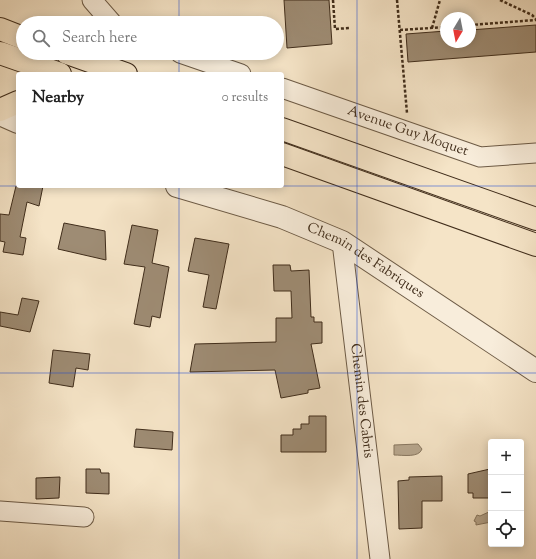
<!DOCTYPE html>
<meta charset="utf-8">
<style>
:root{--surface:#fff;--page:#f2f2f2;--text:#222;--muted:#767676;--line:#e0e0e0}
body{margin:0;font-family:"Sorts Mill Goudy",serif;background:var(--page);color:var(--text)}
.controls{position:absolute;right:12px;bottom:12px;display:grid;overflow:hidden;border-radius:4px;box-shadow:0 2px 10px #0003}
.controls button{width:36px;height:36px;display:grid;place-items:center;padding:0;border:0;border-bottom:1px solid var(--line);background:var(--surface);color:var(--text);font:20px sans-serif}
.compass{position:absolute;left:440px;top:12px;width:36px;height:36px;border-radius:50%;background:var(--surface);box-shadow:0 2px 10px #0003;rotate:190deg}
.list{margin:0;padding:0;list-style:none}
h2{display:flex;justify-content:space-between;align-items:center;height:52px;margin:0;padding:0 16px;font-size:17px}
h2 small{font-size:13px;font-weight:400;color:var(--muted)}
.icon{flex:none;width:22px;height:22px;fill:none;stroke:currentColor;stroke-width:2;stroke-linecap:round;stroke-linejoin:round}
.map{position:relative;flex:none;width:536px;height:559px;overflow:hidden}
.search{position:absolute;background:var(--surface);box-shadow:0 2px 10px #0003;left:16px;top:16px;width:268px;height:44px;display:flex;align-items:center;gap:10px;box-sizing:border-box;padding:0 14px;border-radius:22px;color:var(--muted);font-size:15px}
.panel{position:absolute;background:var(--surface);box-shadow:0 2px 10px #0003;left:16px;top:72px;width:268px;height:116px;border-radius:4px}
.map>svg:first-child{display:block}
.water{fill:#b7a68d;stroke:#87765f}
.building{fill:#9e8c74;stroke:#402d1b}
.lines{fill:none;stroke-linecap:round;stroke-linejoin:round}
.minor-casing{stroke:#6d5b46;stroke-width:21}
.tertiary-casing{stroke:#6d5b46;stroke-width:24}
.trunk-casing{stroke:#402d1b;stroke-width:24}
.path{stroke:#402d1b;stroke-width:2.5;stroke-dasharray:3 2;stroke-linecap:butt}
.minor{stroke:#f8eddb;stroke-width:19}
.tertiary{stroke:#f8eddb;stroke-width:22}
.trunk{stroke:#f5e4c7;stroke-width:22}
.grid{fill:none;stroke:#1d4ed8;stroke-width:1;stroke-opacity:0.55}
.labels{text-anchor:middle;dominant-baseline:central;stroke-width:3;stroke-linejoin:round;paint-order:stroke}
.street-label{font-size:14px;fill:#402d1b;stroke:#f8eddb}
</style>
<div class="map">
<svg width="536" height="559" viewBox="0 0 536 559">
<rect width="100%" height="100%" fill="#f5e4c7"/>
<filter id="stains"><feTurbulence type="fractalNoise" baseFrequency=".005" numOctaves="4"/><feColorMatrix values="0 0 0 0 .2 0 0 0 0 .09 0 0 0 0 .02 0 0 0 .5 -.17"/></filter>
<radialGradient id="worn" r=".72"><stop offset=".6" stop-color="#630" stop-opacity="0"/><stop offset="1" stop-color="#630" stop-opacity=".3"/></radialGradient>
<g class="water">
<path d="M418 444 422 449C419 458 403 455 394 455V445Z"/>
<path d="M491 511V522L476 525V522L474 521 477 515 480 516Z"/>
</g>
<g class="building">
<path d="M284 0H329L332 44 287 48Z"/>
<path d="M536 25V52L408 62 406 34 446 31V42H470V30Z"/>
<path d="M16 186H43L39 206 27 202 20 237 26 238 23 255 3 252 5 242 0 241V214L9 215Z"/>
<path d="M64 223 105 231 106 260 58 249Z"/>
<path d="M132 225 158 230 152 263 169 267 160 318 152 316 150 327 134 324 145 267 124 264Z"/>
<path d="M195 238 229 244 216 309 203 307 209 275 188 271Z"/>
<path d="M273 265H290L291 271 309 270 311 317H314V322H322V343L311 344 320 388 308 390V393L281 398 275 370 190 372 195 344 276 342V318H292L291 291H274Z"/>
<path d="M22 298 39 301 30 332 0 326V312L18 315Z"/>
<path d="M53 350 90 354 88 370 76 368 73 387 49 383Z"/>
<path d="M309 416H326V452H281V435H293V429H301V424H309Z"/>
<path d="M136 429 173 432 172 450 134 447Z"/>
<path d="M86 469H100L101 473H109V494L86 493Z"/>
<path d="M490 469V498H473V493H468V474Z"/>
<path d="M442 476V501H422V528L399 529 398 481 409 480V477Z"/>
<path d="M60 477 59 498 36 499V478Z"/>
</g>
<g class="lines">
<g class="minor-casing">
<g id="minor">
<path d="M92 0 112 23"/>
<path d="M180 53 241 74"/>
<path id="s1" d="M282 88 480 157 536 153"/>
<path id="s2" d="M342 242 380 559"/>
<path d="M0 511 84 517"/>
</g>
</g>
<g class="tertiary-casing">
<g id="tertiary">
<path d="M0 114 18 122"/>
<path id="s3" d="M177 186 282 217 342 242 536 371"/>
</g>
</g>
<g class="trunk-casing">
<g id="trunk">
<path d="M0 29 23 38"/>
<path d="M0 53 60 74"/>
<path d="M67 53 126 74"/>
<path d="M0 110 18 102"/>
<path d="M282 129 536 219"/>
<path d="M282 154 536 245"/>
</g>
</g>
<g class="path">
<path d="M333 0 335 29 350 28"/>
<path d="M397 0 407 113"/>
<path d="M500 0 532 15 536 19"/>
<path d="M470 25 536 20"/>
<path d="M432 28 440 0"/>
<path d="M400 30 446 27"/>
</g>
<use href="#minor" class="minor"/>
<use href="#tertiary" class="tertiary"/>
<use href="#trunk" class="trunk"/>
</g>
<path class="grid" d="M179 0V23M357 0V559M179 53V74M0 186H536M179 186V559M0 373H536"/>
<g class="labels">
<g class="street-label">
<text stroke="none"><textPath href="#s1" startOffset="133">Avenue Guy Moquet</textPath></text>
<text stroke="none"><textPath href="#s3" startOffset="204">Chemin des Fabriques</textPath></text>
<text stroke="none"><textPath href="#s2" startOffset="160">Chemin des Cabris</textPath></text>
</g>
</g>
<rect width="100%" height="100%" filter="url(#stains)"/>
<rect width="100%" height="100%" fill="url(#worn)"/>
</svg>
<div class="controls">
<button>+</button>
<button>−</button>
<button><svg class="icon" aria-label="locate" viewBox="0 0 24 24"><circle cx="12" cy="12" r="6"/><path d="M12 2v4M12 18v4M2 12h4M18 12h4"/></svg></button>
</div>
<svg class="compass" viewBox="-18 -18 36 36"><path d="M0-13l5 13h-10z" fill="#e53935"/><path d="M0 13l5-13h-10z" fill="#767676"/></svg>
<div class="search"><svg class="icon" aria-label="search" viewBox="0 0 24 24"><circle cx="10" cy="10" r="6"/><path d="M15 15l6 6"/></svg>Search here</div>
<section class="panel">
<h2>Nearby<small>0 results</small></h2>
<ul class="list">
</ul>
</section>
</div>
